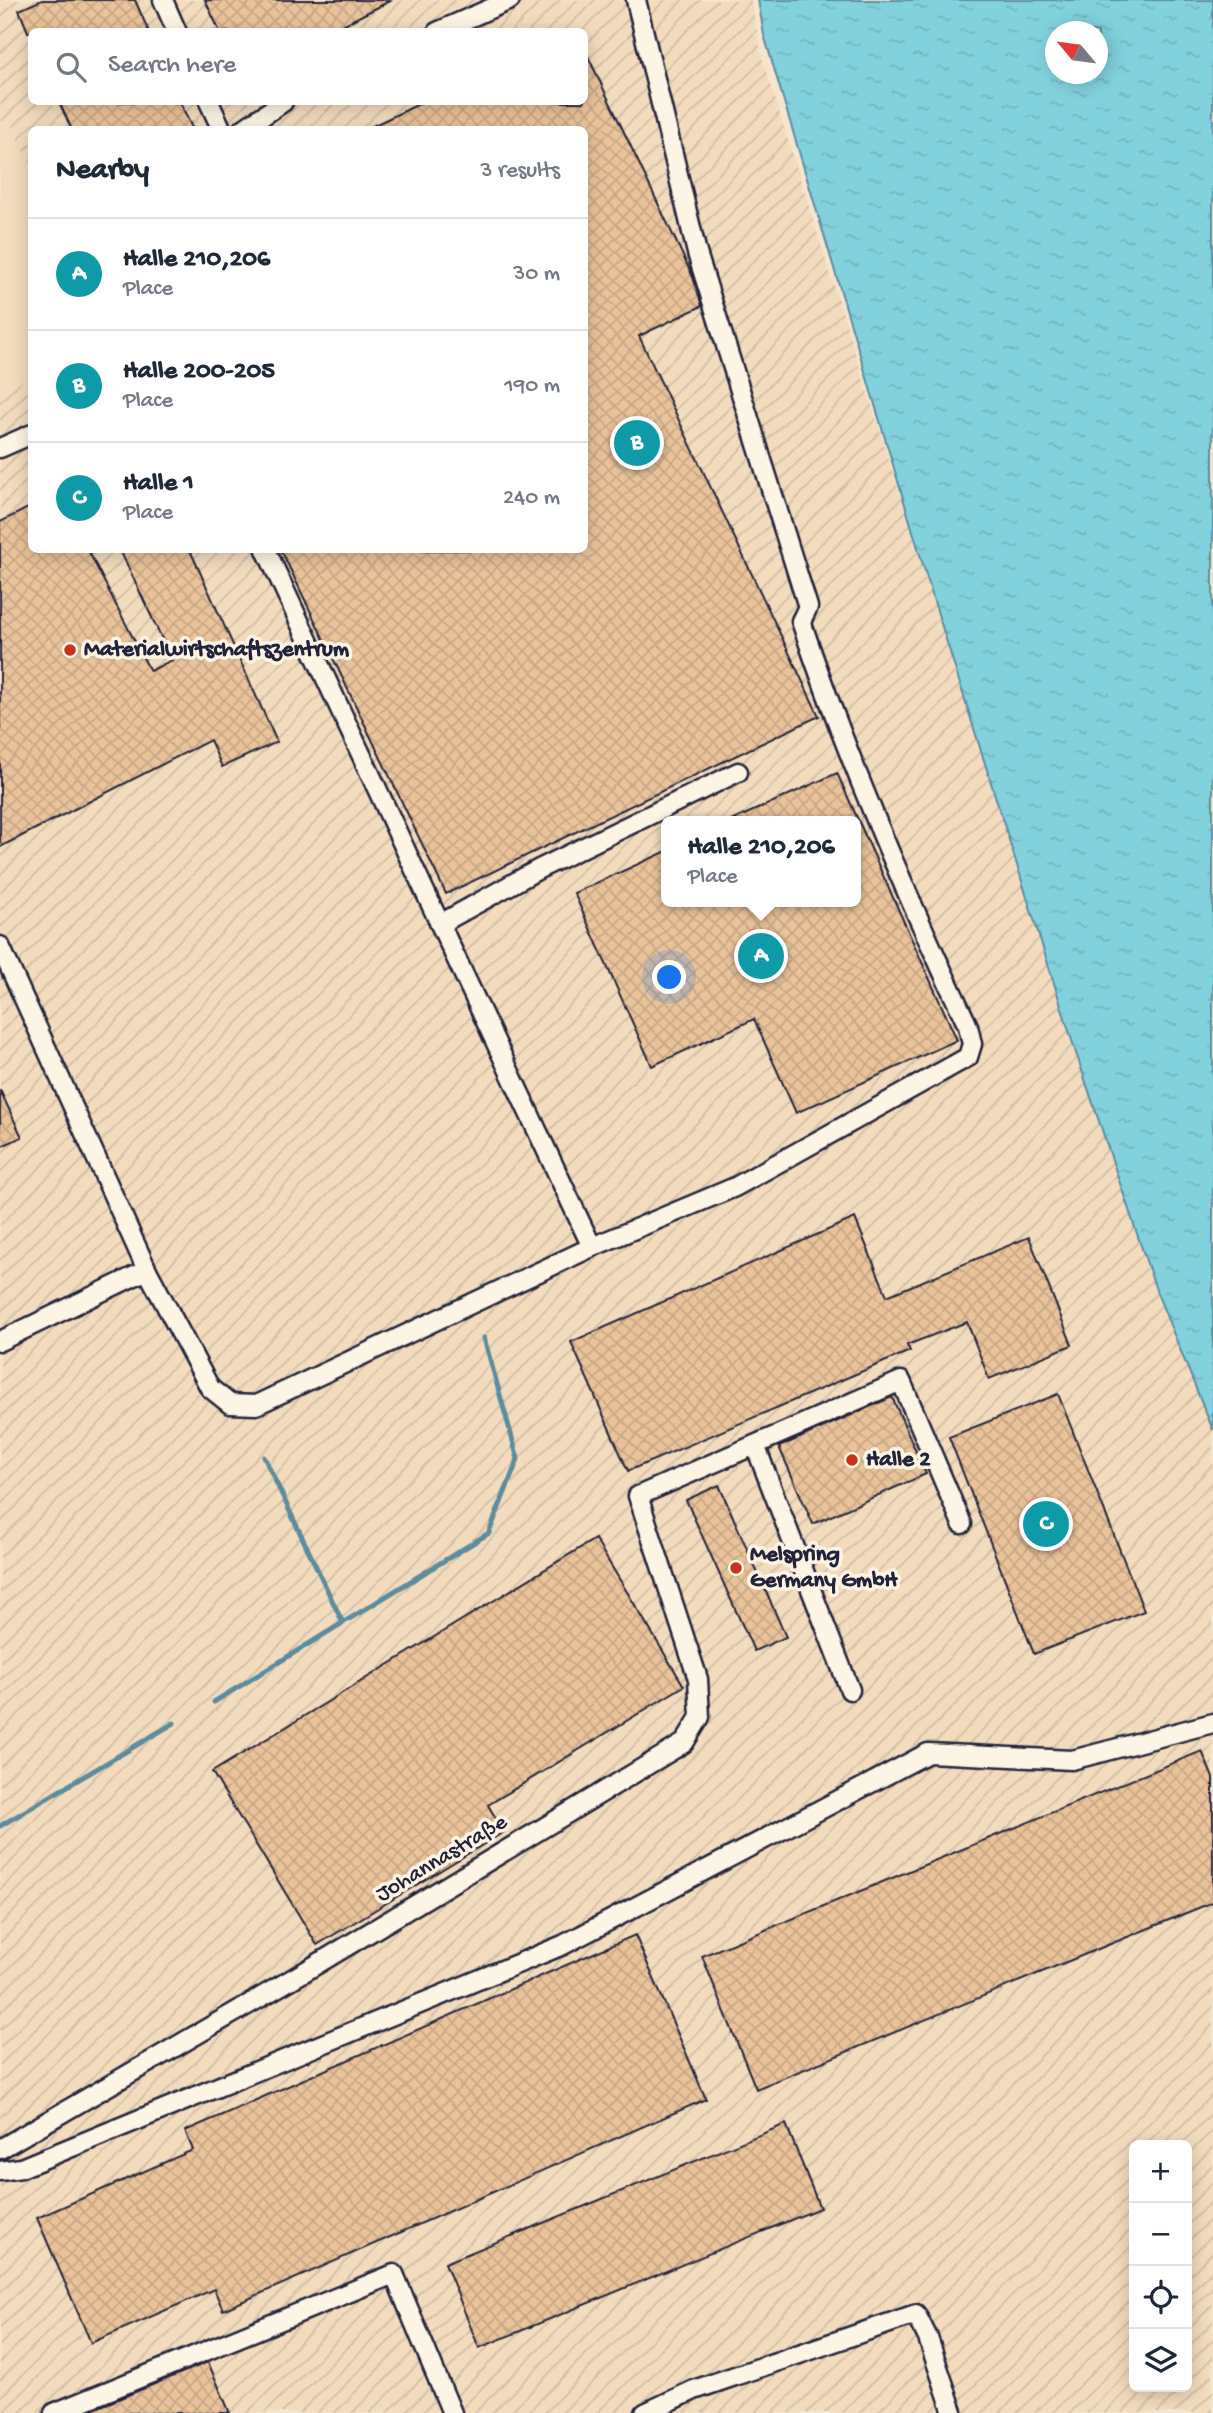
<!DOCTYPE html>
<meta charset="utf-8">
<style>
:root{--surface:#fff;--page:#f6f6f7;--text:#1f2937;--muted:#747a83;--line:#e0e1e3;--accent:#c8321e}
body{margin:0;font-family:"Gochi Hand",sans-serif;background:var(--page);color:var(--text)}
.controls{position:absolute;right:21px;bottom:21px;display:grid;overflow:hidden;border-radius:10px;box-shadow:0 4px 18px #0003}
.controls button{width:63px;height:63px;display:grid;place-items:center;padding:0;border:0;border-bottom:2px solid var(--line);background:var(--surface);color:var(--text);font:35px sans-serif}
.compass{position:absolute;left:1045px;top:21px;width:63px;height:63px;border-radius:50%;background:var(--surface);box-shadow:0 4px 18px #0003;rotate:299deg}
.you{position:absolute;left:670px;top:978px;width:24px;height:24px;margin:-18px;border:5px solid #fff;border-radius:50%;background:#1a73e8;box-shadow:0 0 0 10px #1a73e833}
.badge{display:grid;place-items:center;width:46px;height:46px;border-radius:50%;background:var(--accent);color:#fff;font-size:23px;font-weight:700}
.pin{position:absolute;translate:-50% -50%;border:4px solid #fff;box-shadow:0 2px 7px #0006}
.popup{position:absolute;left:661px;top:816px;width:200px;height:91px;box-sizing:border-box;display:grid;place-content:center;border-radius:10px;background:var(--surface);filter:drop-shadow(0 2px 5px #0005);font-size:23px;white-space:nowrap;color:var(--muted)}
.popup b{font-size:26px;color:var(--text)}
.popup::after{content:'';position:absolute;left:50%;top:100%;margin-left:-14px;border:14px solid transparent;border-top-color:var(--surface)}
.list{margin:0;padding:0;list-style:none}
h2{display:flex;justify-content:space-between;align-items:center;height:91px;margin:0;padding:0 28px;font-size:30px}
h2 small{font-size:23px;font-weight:400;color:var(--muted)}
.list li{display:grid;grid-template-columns:46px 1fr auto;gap:21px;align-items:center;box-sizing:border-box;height:112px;padding:0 28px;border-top:2px solid var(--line)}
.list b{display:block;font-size:26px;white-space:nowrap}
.list p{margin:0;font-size:23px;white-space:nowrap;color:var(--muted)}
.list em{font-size:23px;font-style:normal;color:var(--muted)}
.icon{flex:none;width:38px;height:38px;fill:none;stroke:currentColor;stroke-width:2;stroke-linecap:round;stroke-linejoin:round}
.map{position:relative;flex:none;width:1213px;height:2413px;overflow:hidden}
.search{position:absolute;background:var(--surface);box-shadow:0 4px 18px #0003;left:28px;top:28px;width:560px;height:77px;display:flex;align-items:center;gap:18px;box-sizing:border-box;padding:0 24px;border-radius:10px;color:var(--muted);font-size:26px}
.panel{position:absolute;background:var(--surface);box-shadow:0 4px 18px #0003;left:28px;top:126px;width:560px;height:427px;border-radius:10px}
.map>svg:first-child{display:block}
.built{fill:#f3dcbe}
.industrial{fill:url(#industrial-furrows);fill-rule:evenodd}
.water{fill:url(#water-ripples);stroke:#5c8c9d;stroke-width:2;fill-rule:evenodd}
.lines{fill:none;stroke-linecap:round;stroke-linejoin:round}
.stream{stroke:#5c8c9d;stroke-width:5}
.building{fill:url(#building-cross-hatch);stroke:#22223b;stroke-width:2}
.minor-casing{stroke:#22223b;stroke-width:23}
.minor{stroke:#fcf5e5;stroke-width:18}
.poi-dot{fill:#c8321e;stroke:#fcf5e5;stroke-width:2.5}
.labels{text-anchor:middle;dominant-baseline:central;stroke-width:7;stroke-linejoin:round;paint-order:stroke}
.poi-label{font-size:23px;font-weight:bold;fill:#22223b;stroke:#fcf5e5;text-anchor:start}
.street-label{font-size:23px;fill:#22223b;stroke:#fcf5e5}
</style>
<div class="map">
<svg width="1213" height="2413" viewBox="0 0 1213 2413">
<defs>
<pattern id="industrial-furrows" width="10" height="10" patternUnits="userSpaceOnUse" patternTransform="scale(1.75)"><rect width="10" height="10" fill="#f3dcbe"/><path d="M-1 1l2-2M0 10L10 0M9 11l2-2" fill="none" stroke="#d0bca4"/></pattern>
<pattern id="water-ripples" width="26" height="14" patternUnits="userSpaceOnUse" patternTransform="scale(1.75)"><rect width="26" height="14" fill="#82d2de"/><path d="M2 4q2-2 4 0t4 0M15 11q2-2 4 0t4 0" fill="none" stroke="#70b4bf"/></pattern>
<pattern id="building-cross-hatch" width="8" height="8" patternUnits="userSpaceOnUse" patternTransform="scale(1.75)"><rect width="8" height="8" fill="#eac39a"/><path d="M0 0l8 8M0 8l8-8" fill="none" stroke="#c8a786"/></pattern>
</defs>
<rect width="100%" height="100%" fill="#f7e6ce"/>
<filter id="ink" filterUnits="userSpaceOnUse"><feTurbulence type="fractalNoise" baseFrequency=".0143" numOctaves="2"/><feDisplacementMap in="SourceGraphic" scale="14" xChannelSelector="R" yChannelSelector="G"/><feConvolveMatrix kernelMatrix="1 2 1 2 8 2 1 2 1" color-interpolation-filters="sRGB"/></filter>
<g filter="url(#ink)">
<path class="built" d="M0 120 12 127 32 166 31 376 0 393Z"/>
<path class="industrial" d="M0 0H751L762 57 1075 1050 1157 1293 1213 1430V2413H0V393L31 376 32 550H584V130H32L31 166 12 127 0 120ZM32 32H584V102H32ZM666 821H856V902H666ZM1134 2145H1187V2387H1134Z"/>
<path class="water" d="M758 0H1213V1430L1157 1293 1075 1050 933 598 764 35ZM1056 32H1098V74H1056Z"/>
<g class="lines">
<g class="stream">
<path d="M264 1457 342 1621"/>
<path d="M214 1702 489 1533 518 1459 484 1338"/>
<path d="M0 1826 174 1723"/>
</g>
</g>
<g class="building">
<path d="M42 0H135L149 32H28L19 10Z"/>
<path d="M205 0H392L329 32H220Z"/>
<path d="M584 48 693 277 702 306 639 336 819 716 446 894 281 550H584V130H364L423 102H584Z"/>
<path d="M59 102H180L193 130H72Z"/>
<path d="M32 506V550H88L150 671 172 660 120 550H190L277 742 222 767 210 740 0 847V522Z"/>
<path d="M837 773 957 1040 796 1113 754 1019 652 1066 574 893 667 851V902H856V821H731Z"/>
<path d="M0 1090 22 1137 0 1147Z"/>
<path d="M855 1218 887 1296 1029 1237 1072 1345 989 1379 967 1322 907 1345 910 1351 628 1471 571 1342Z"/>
<path d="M1058 1394 1144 1611 1034 1654 949 1437Z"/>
<path d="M892 1397 926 1474 813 1524 779 1447Z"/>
<path d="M719 1485 786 1637 754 1651 686 1500Z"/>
<path d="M595 1539 684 1686 488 1805 504 1832 317 1945 212 1772Z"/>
<path d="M1202 1751 1213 1778V1902L756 2089 702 1956Z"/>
<path d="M635 1935 706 2099 223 2310 214 2289 91 2343 37 2218 193 2150 185 2131Z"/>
<path d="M786 2124 820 2208 479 2348 445 2263Z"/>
<path d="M208 2362 230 2413H84Z"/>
</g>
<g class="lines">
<g class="minor-casing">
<g id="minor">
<path d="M163 0 177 32"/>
<path d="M636 0 697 253 808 607 801 621C848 761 905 893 968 1026L972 1044 968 1057 735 1187 592 1247 440 924 539 869 738 772"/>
<path d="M437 32 510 0"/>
<path d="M209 102 222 130"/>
<path d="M242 130 283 102"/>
<path d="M0 448 32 434"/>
<path d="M266 550 440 924"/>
<path d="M0 946 147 1270 0 1341"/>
<path d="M147 1270 210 1388 230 1404 256 1405 592 1247"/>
<path d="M755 1445 850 1690"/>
<path d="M0 2149 304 1972 684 1743 700 1717 698 1679 638 1496 901 1381 962 1524"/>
<path d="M0 2171 21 2168 563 1945 928 1753 1072 1760 1213 1723"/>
<path d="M54 2413 394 2274 452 2413"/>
<path d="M645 2413 694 2390 916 2314 928 2338 953 2412"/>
</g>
</g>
<use href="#minor" class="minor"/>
</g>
</g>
<g class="poi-dot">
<circle cx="70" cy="650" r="7"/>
<circle cx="852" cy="1460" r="7"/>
<circle cx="736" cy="1568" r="7"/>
</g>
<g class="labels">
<g class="poi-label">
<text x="84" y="650">Materialwirtschaftszentrum</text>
<text x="866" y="1460">Halle 2</text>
<text x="750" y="1555">Melspring<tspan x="750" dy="26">Germany GmbH</tspan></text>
</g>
<g class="street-label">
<text transform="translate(442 1859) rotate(-31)">Johannastraße</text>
</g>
</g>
</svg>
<div class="controls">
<button>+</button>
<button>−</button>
<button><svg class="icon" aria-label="locate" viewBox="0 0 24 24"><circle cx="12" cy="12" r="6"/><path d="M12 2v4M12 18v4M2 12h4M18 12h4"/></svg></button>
<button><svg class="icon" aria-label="layers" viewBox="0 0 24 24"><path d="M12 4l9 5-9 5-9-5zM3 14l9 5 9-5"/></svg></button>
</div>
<svg class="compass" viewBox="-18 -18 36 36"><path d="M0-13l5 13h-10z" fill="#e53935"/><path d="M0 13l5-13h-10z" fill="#747a83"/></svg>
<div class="you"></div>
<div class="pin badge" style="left:761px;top:956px;background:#0f9aa8">A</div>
<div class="popup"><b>Halle 210,206</b>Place</div>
<div class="pin badge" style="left:637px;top:443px;background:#0f9aa8">B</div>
<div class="pin badge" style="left:1046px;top:1524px;background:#0f9aa8">C</div>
<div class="search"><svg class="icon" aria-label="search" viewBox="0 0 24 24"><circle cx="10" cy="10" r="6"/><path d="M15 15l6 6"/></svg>Search here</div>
<section class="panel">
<h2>Nearby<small>3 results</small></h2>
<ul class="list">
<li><span class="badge" style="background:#0f9aa8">A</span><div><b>Halle 210,206</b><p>Place</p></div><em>30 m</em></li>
<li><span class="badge" style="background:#0f9aa8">B</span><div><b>Halle 200-205</b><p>Place</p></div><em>190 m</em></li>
<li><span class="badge" style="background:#0f9aa8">C</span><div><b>Halle 1</b><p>Place</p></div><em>240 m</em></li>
</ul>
</section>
</div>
